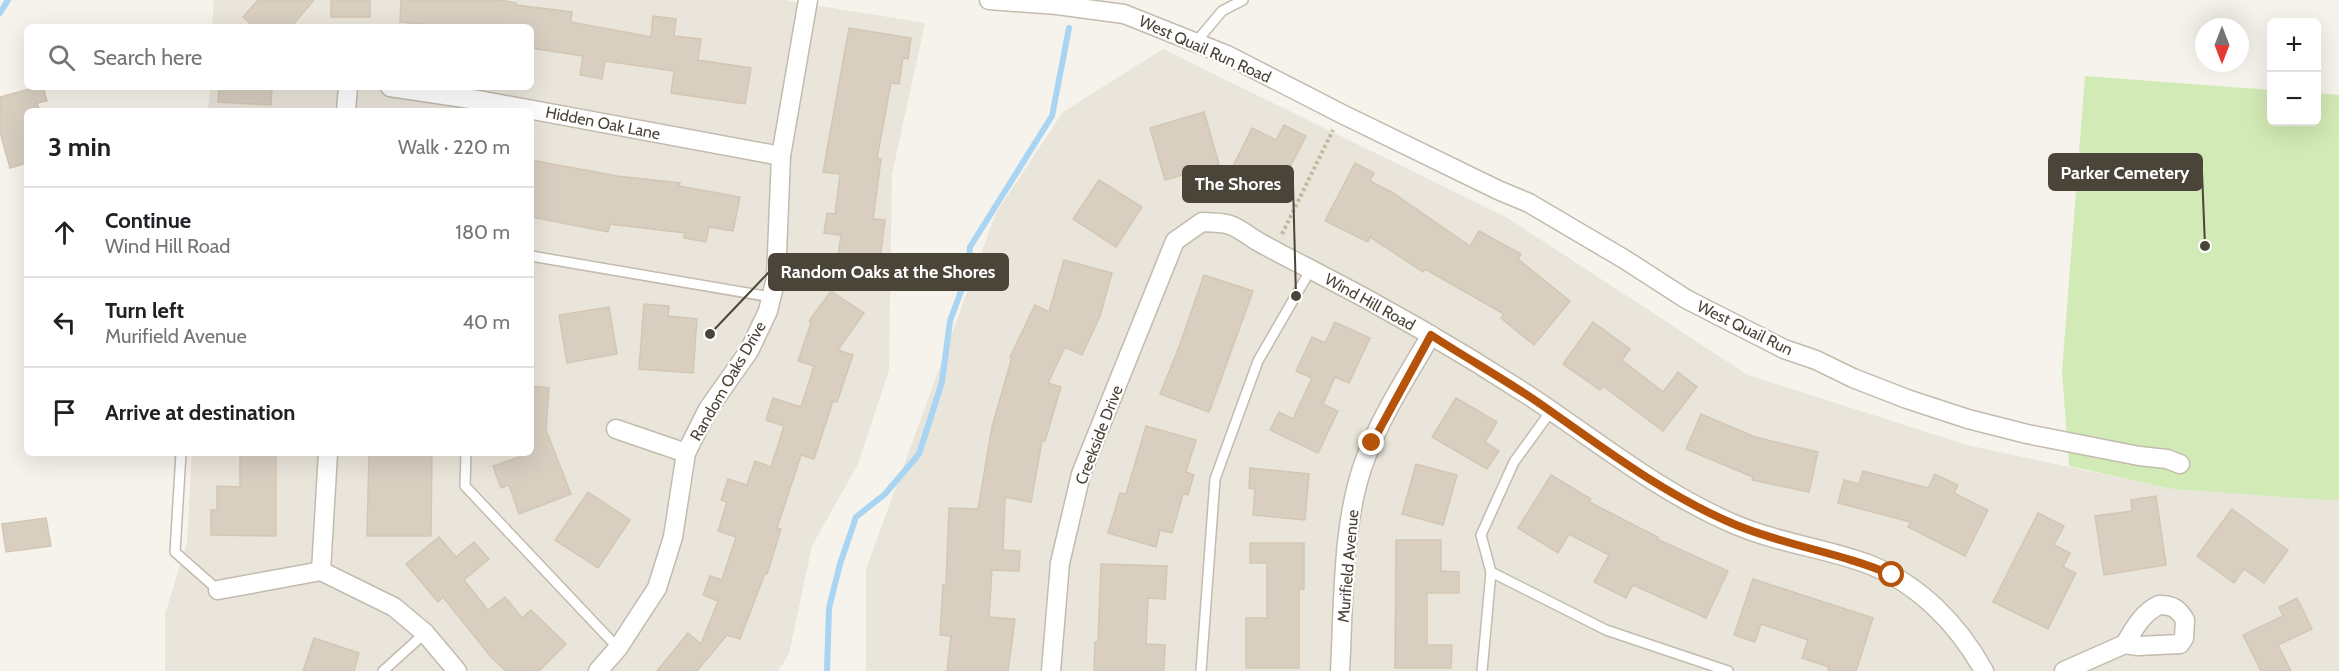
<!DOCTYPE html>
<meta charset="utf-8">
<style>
:root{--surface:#fff;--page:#f2f2f2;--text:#202124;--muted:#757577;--line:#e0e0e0}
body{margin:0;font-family:Cabin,sans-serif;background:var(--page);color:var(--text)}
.controls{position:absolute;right:18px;top:18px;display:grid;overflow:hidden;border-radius:9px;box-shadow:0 6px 24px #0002}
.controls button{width:54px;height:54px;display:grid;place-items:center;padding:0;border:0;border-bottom:2px solid var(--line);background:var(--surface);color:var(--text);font:30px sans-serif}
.compass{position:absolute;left:2195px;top:18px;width:54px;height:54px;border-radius:50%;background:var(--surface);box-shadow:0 6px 24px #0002;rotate:180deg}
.stop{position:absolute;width:18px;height:18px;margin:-14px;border:4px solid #b45309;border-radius:50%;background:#fff}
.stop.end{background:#b45309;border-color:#fff;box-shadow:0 2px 6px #0008}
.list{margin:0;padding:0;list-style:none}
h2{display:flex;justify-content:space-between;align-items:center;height:78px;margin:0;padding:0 24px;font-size:26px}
h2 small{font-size:20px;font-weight:400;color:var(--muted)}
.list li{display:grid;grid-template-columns:39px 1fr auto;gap:18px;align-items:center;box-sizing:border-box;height:90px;padding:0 24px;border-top:2px solid var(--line)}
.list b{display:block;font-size:22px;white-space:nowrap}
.list p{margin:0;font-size:20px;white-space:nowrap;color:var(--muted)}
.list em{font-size:20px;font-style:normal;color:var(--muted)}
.icon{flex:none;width:33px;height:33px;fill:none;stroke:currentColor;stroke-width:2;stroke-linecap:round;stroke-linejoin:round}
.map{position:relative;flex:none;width:2339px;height:671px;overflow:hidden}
.search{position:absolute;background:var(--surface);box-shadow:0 6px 24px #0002;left:24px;top:24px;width:510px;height:66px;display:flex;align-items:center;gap:15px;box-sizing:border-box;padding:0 21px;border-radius:9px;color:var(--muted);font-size:22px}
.panel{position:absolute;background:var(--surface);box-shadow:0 6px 24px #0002;left:24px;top:108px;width:510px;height:348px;border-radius:9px}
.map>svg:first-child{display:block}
.residential{fill:#eae5da}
.green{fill:#d2eab5}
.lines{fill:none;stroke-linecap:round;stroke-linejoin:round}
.stream{stroke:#a9d4f2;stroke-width:6}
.building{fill:#d8cfc1;stroke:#d3c7b4;stroke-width:1.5}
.service-casing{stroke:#c2bbae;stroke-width:12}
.minor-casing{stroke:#c2bbae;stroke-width:21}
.path{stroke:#c4b79f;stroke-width:4;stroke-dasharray:3 3;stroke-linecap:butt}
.service{stroke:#fff;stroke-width:9}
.minor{stroke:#fff;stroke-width:18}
.route{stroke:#b45309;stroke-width:8}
.labels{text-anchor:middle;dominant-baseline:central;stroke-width:4.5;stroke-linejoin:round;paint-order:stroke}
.street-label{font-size:16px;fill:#4b4439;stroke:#fff}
.leader{fill:none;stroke:#4b4439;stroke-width:2}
.callout-dot{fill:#4b4439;stroke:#fff;stroke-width:2}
.callout{fill:#4b4439;stroke:#4b4439;stroke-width:2}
.callout-label{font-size:18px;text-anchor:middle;font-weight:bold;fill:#fff}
</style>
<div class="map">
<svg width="2339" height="671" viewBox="0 0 2339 671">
<rect width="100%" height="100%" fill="#f6f3ec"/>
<g class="residential">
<path d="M214 0H784L925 23 892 174 889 370 858 464 812 546 789 654 778 671H165V614L187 543 192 453H531V111H208L210 87H531V27H212Z"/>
<path d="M1163 49 1506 217 1748 375 1967 445 2172 489 2339 501V671H866V569L996 213 1063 112Z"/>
</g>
<path class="green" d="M2085 76 2271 90 2272 122H2316L2317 93 2339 95V501L2172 489 2069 466 2062 371Z"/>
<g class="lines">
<g class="stream">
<path d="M0 13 8 0"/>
<path d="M827 671 829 608 840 564 856 517 885 494 919 454 942 382 950 321 968 272 970 247 1052 116 1069 28"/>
</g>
</g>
<g class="building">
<path d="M258 0H314L291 27H254L243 17Z"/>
<rect x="331" y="0" width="39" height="17"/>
<path d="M401 0H501L516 3V5L572 12 571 22 651 37 653 16 676 19 674 36 701 39 698 60 751 68 745 104 671 93 674 71 605 61 602 79 580 75 583 56 531 48V27H422V24L400 22Z"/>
<path d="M849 28 911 38 908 59 903 58 899 84 891 83 877 158 881 159 873 219 885 220 879 267 837 262 841 235 824 233 827 213 835 214 840 174 823 172Z"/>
<path d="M37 87H43L47 101 37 103 40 111H27V163L10 168 0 132V97Z"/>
<path d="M219 87H272L271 105 218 102Z"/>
<path d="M1204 112 1219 164 1165 180 1150 128Z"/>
<path d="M1284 125 1306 136 1276 194 1231 170 1252 128 1276 140Z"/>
<path d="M531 160 617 176 680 183 679 186 740 197 733 231 709 227 706 242 684 238 685 233 610 224 608 232 531 217Z"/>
<path d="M1355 163 1374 173 1370 181 1393 193 1470 246 1479 231 1521 254 1518 259 1570 301 1534 345 1501 318 1504 314 1425 269 1423 272 1370 237 1368 242 1325 221Z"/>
<path d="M1099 180 1142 207 1116 247 1073 219Z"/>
<path d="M1064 260 1112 273 1100 316 1082 355 1065 347 1048 383 1061 387 1045 441H1042L1031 502 1005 497 1003 550 1020 551 1019 571 992 570 989 617 1015 619 1008 671H947L951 636 940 635 943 585H946L949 508 978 509 992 427 1012 357H1010L1035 305 1049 312Z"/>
<path d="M1204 275 1253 291 1209 412 1160 394 1179 347Z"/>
<path d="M831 291 864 313 838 350 853 355 837 402 833 401 814 459 801 455 777 528 781 529 767 574 765 573 740 639 727 635 697 671H657L688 633 701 644 718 601 703 595 710 576 722 580 736 537 718 531 727 502 721 500 728 479 747 485 755 461 771 467 784 426 766 420 773 398 801 407 814 366 798 361 811 323 809 321Z"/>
<path d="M644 304 669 306 668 316 697 319 693 373 639 369Z"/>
<path d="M609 307 617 354 567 363 559 315Z"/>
<path d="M1335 322 1370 338 1349 383 1335 377 1323 404 1338 411 1318 453 1270 430 1279 412 1293 419 1312 378 1296 371 1312 337 1325 343Z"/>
<path d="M1593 322 1630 349 1622 360 1663 392 1678 372 1697 387 1663 431 1603 386 1600 390 1563 364Z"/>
<path d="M531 386 549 388 546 430 571 494 519 514 509 485 501 488 493 466 531 453Z"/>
<path d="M1456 398 1497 422 1485 442 1499 451 1487 469 1432 437Z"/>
<path d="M1701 414 1755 437 1818 452 1809 492 1752 480 1753 477 1686 449Z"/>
<path d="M1146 426 1196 440 1186 472 1194 475 1188 495 1183 494 1172 533 1160 530 1156 547 1108 533 1120 493 1126 494Z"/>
<path d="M240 453H276V536L211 535V510H217V486L240 487Z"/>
<path d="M369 453H432L431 536H367Z"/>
<path d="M1416 464 1457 475 1443 525 1402 514Z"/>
<path d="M1250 468 1309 474 1305 520 1253 515 1255 489 1249 488Z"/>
<path d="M1863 471 1928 488 1935 474 1958 485 1954 493 1988 510 1965 556 1908 527 1911 522 1838 503 1844 480 1859 484Z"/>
<path d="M1551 475 1591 499 1589 502 1658 537 1657 539 1728 571 1706 618 1633 585 1626 598 1594 582 1609 555 1569 534 1558 553 1518 528Z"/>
<path d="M588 492 630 520 598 568 555 540Z"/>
<path d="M2156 496 2166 565 2104 575 2095 516 2132 511 2131 500Z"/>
<path d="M2232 509 2288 550 2264 583 2244 569 2234 583 2197 556Z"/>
<path d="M2038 513 2064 526 2054 545 2070 553 2063 567 2076 573 2048 629 1993 602Z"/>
<path d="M46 518 51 546 6 552 2 524Z"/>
<path d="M439 537 456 557 474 542 489 559 464 580 488 610 505 597 522 618 531 610 566 644 539 671H506L491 657 443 597 438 602 406 564Z"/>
<path d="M1396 540H1441V571L1459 572V593H1427V645H1452L1451 668H1395Z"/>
<path d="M1250 543H1304V589H1299V668H1246V618H1267V563H1250Z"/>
<path d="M1101 564 1167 566 1165 599 1148 598 1146 644 1165 645 1164 671H1094L1095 642H1098Z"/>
<path d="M1753 579 1873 618 1856 671H1828L1829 667 1802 658 1808 640 1761 624 1755 642 1734 635Z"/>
<path d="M2297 598 2312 629 2278 645 2291 671H2261L2243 635 2283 616 2279 607Z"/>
<path d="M314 638 359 653 354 671H303Z"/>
</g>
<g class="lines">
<g class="service-casing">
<g id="service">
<path d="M1196 42 1222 11 1243 0"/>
<path d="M531 256 771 297"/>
<path d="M1551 411 1514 462 1481 535 1491 572 1606 630 1728 671"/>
<path d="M181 453 175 552 218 590"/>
<path d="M466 453 465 486 618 648"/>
<path d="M383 671 425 633"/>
<path d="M1201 671 1215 479 1258 361 1311 269"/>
<path d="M1482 671 1491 572"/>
</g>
</g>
<g class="minor-casing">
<g id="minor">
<path d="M989 0 1057 5 1124 14 1227 55 1342 114 1498 190 1529 203 1624 259 1686 299 1784 349 1816 360 1853 378 1907 399 1968 419 2027 434 2139 456 2167 459 2180 464"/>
<path d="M390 87 484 101 781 156"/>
<path d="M346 111 348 87"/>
<path d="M616 429 686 453"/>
<path d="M321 571 328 453"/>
<path d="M218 590 321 571 394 607 425 633 457 671"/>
<path d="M2159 605C2172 605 2178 608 2185 620L2184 638 2180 644 2138 646 2125 644C2134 629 2142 613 2159 605Z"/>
<path d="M598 671 618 648 657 588 673 537 686 453 708 409 749 351 768 311 776 278 781 156 808 0"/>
<path d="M1051 671 1060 563 1081 474 1175 241 1202 222C1211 223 1222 222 1230 225 1239 228 1249 236 1257 241 1275 251 1292 260 1310 269 1388 309 1464 353 1537 401 1602 445 1663 494 1736 525 1778 543 1825 548 1868 564 1919 584 1958 624 1984 671"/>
<path d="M1340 671C1344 602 1341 522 1366 457 1382 414 1408 375 1431 335"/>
<path d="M2064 671 2125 644"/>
</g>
</g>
<path class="path" d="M1282 234 1333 130"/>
<use href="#service" class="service"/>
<use href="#minor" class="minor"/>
</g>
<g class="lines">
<path class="route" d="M1372 443 1431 335C1466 358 1504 379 1539 403 1602 447 1664 495 1736 525 1787 546 1842 553 1892 575"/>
</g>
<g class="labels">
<g class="street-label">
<text transform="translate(1205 49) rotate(24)">West Quail Run Road</text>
<text transform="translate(603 123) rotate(11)">Hidden Oak Lane</text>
<text transform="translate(1370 302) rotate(29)">Wind Hill Road</text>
<text transform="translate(1745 328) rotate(26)">West Quail Run</text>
<text transform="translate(728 381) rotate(-60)">Random Oaks Drive</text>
<text transform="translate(1099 435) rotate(-69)">Creekside Drive</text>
<text transform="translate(1348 566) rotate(-85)">Murifield Avenue</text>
</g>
</g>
<path class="leader" d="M2205 246L2202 172M1296 296L1293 184M710 334L769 272"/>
<g class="callout-dot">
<circle cx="2205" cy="246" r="6"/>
<circle cx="1296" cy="296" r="6"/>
<circle cx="710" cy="334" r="6"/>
</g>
<g class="callout">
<rect x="2049" y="154" width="153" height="36" rx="6"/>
<rect x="1183" y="166" width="110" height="36" rx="6"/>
<rect x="769" y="254" width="239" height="36" rx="6"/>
</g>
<g class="callout-label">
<text x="2125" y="179">Parker Cemetery</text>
<text x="1238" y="190">The Shores</text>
<text x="888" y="278">Random Oaks at the Shores</text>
</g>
</svg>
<div class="controls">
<button>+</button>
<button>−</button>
</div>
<svg class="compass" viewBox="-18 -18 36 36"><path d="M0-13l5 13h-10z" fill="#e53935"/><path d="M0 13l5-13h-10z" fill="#757577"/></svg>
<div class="stop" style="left:1892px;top:575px"></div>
<div class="stop end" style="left:1372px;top:443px"></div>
<div class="search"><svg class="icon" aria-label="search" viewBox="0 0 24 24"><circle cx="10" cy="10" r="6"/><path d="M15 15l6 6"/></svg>Search here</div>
<section class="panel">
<h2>3 min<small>Walk · 220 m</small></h2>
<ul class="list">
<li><svg class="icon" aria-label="ahead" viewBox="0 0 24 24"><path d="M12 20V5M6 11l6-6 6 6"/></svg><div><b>Continue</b><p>Wind Hill Road</p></div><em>180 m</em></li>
<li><svg class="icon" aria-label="left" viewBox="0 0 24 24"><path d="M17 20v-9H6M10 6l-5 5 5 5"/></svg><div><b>Turn left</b><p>Murifield Avenue</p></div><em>40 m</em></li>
<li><svg class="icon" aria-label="arrive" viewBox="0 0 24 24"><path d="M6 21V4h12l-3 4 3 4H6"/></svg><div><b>Arrive at destination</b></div></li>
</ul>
</section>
</div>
